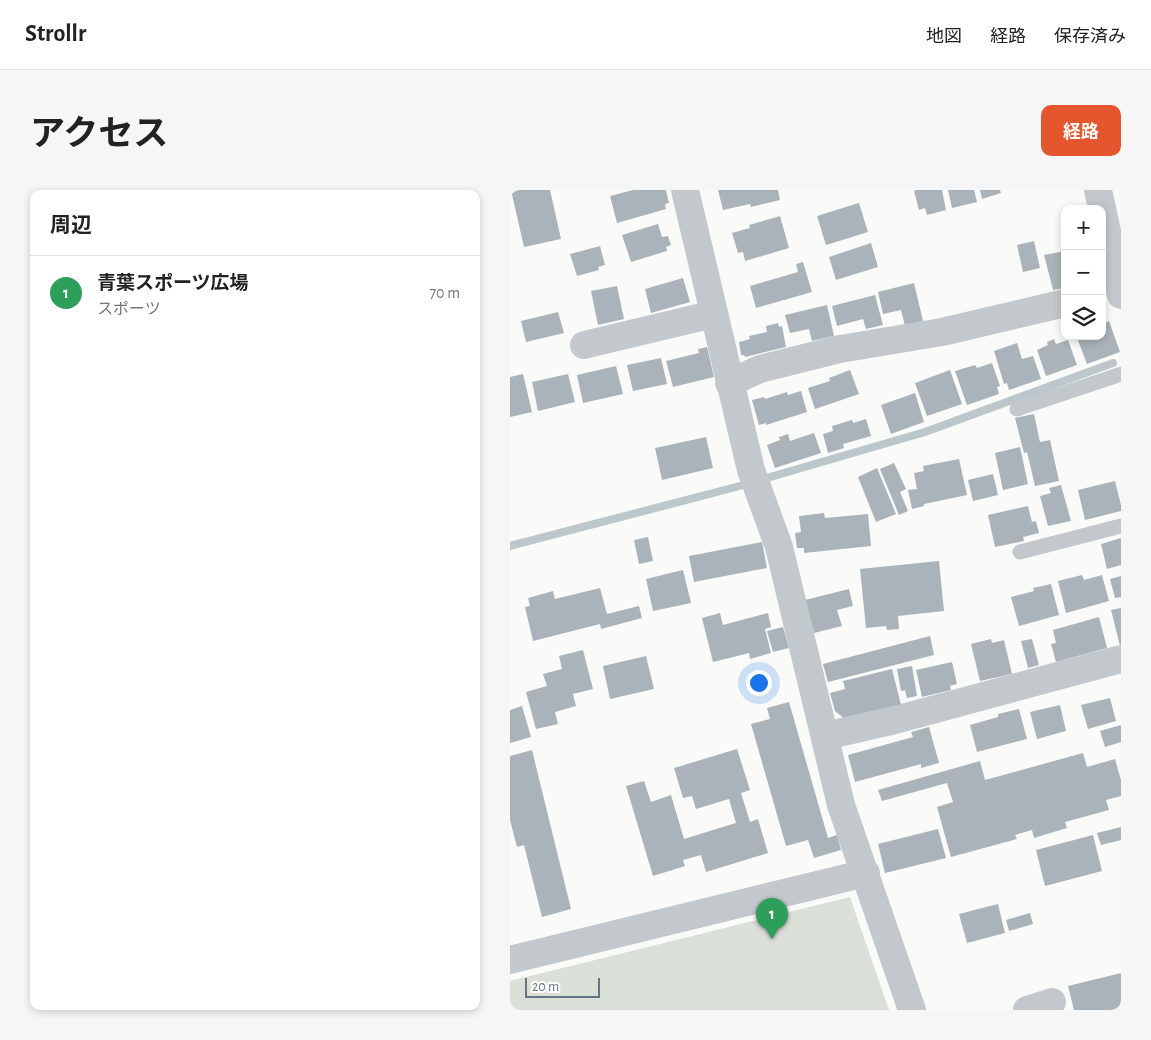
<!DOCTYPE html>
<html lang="ja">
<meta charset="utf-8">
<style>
:root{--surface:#fff;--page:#f6f6f6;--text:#222;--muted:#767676;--line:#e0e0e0;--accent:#e4572e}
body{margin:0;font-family:"Alegreya Sans","Noto Sans JP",sans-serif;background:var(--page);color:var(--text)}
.controls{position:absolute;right:15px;top:15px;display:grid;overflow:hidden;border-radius:10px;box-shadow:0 2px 8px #0003}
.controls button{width:45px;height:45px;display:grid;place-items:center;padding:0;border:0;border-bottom:1px solid var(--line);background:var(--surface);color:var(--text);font:25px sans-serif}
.scale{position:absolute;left:15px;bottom:12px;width:75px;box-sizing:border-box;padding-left:5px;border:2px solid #657683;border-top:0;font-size:14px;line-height:18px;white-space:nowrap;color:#657683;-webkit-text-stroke:4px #fff;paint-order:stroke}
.you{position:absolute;left:248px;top:492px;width:18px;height:18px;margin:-12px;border:4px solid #fff;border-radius:50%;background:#1a73e8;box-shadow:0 0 0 8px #1a73e833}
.badge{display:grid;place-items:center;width:32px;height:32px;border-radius:50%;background:var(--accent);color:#fff;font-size:16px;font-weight:700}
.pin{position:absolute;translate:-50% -41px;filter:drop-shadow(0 1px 2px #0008)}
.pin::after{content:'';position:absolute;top:26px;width:18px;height:15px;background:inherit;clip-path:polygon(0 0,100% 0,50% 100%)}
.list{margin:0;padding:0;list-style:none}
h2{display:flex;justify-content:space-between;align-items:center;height:65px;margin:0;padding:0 20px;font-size:21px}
h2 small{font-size:16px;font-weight:400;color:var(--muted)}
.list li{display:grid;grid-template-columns:32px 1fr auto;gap:15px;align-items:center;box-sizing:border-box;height:75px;padding:0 20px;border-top:1px solid var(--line)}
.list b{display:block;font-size:19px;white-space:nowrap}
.list p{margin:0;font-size:16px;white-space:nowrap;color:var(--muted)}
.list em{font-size:16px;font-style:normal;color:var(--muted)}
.icon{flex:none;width:28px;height:28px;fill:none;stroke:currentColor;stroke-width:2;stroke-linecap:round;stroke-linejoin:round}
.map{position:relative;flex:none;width:611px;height:820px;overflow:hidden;border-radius:10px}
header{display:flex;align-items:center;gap:30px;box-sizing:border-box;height:70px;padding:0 25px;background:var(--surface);border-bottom:1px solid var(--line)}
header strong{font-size:24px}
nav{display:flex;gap:28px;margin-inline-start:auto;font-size:18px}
.intro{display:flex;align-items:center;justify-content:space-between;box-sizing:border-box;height:120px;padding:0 30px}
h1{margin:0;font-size:35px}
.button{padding:12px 22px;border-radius:10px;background:var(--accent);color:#fff;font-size:18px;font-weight:700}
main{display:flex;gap:30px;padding:0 30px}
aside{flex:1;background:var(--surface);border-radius:10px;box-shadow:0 2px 8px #0003}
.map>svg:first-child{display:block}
.green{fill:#dadfd7}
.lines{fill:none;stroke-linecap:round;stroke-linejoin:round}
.stream{stroke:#bbc7cb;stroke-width:8}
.building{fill:#aab3b9}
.service{stroke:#c3c8cc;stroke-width:15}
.minor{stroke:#c3c8cc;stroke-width:28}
</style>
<header>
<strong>Strollr</strong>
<nav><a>地図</a><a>経路</a><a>保存済み</a></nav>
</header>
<div class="intro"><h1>アクセス</h1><a class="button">経路</a></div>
<main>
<aside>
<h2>周辺<small></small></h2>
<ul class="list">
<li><span class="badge" style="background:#2e9e5b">1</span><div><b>青葉スポーツ広場</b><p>スポーツ</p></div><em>70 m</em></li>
</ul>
</aside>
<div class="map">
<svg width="611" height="820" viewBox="0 0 611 820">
<rect width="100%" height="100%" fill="#fafaf8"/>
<path class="green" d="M340 707 379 820H0V791Z"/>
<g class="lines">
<path class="stream" d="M0 356 226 297 415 242 603 173"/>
</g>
<g class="building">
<path d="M1 0H40L51 49 14 57Z"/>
<path d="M123 0H156L159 13 155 14 156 19 107 33 100 6Z"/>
<path d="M208 0H268L270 10 241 17 240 14 213 20Z"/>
<path d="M406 0H432L436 20 417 25 415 18 409 20 404 1Z"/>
<path d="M438 0H464L467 12 442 18Z"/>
<path d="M470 0H490L491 3 472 9Z"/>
<path d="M349 13 358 42 316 55 307 26Z"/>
<path d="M270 26 279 58 235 71 233 62 228 63 222 43 240 38 239 35Z"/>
<path d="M148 34 152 47 158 46 161 55 156 57 157 61 121 72 112 45Z"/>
<path d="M524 51 530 78 513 82 507 55Z"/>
<path d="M361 53 368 77 326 90 319 67Z"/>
<path d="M90 56 95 75 88 77 89 80 67 86 60 64Z"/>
<path d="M555 61V98L543 100 534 65Z"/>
<path d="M293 72 302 102 246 118 240 96 288 82 286 74Z"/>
<path d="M173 88 180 112 141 123 135 99Z"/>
<path d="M404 93 413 131 395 136 391 120 373 124 368 102Z"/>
<path d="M107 96 114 129 88 135 81 101Z"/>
<path d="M365 105 373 135 356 139 353 129 327 136 322 116Z"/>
<path d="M317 115 324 146 302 151 299 139 280 143 275 125Z"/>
<path d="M48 122 54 143 16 152 11 131Z"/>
<path d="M599 131 610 162 577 174 567 148 573 146H592V134Z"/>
<path d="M268 133 269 137 272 136 276 157 235 167 234 165H231L229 152 240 149 239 146 257 142 256 136Z"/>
<path d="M544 149 546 154 558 150 567 175 536 186 527 160 538 155 537 152Z"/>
<path d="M507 153 512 169 523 166 531 189 499 200 497 193 494 194 484 161Z"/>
<path d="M197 157 204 187 163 197 156 171 189 163 188 159Z"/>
<path d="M151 168 157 194 123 201 117 175Z"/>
<path d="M482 173 490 196 487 197 489 204 457 215 445 181 465 175 467 178Z"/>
<path d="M106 176 113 204 73 213 67 185Z"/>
<path d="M340 180 349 204 305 219 298 198 320 191 319 188Z"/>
<path d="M440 180 452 214 417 226 405 193Z"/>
<path d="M13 184 22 222 0 227V187Z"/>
<path d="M58 184 65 212 28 221 22 192Z"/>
<path d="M291 201 297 222 256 235V233L249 235 242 210 254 207 255 209 277 202 278 205Z"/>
<path d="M405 203 414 232 381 244 371 215Z"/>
<path d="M524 224 530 252 540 250 549 291 525 296 517 262 514 263 505 228Z"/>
<path d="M356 229 361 246 333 254 334 258 318 263 313 244 323 241 322 236 342 230 343 233Z"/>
<path d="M304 243 311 263 265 278 257 255 270 250 269 247 278 244 280 251Z"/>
<path d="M196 247 203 278 152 290 145 258Z"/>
<path d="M510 257 518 294 493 300 485 263Z"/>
<path d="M449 269 457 305 414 314V316L402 319 398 300 407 299 404 283 414 281 413 276Z"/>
<path d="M384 273 396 299 390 302 398 321 389 325 370 279Z"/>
<path d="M367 278 386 324 366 332 348 287Z"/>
<path d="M483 284 488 305 463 311 458 290Z"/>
<path d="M605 291 611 315V321L575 330 568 300Z"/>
<path d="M551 295 561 331 538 336 530 306 541 303 539 298Z"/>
<path d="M518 316 522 332 526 331 529 343 513 347 514 351 485 357 478 325Z"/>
<path d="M314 323 315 328 358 324 361 356 294 363V358H287L285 343 291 342 289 326Z"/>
<path d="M138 347 143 371 129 374 124 350Z"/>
<path d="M611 348V375L597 379 591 354Z"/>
<path d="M252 352 257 378 184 392 179 366Z"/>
<path d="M429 371 434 421 388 426 389 439 377 440 376 436 356 438 350 379Z"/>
<path d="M173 380 181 413 143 421 136 389Z"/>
<path d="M572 385 574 390 592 385 599 411 556 423 548 391Z"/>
<path d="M611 386V407L605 408 600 389Z"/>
<path d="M541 394 549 425 509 436 501 407 524 401 523 398Z"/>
<path d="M90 398 97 424 129 416 132 428 91 439 90 434 23 451 15 417 20 416 18 408 43 401 45 409Z"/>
<path d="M339 399 343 416 327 420 332 436 304 443 295 410Z"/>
<path d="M611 418V456H610L601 420Z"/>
<path d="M210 423 213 435 258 423 261 437 255 439 261 463 240 469 239 463 203 472 192 428Z"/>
<path d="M589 427 597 458 546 472 541 454 546 453 543 440Z"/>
<path d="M273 437 279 458 263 462 257 441Z"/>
<path d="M420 446 424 465 318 492 313 474Z"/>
<path d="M481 449 482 453 494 450 502 484 470 491 461 454Z"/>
<path d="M522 449 529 475 518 478 511 451Z"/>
<path d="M73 460 83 499 63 504 66 516 45 522 48 534 26 539 16 502 37 496 33 484 52 479 49 466Z"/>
<path d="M136 466 144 499 100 509 93 476Z"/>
<path d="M442 472 447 494 440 496 441 500 412 507 406 480Z"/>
<path d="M402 476 407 506 397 508 395 500 391 501 387 479Z"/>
<path d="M382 479 391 515 335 529 325 521 320 503 335 499 333 491Z"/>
<path d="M600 508 606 531 578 539 571 515Z"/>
<path d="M279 512 318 648 327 645 331 660 304 668 298 650 276 656 241 534 260 529 257 518Z"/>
<path d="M550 515 556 541 527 549 520 522Z"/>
<path d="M12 516 21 547 0 553V520Z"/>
<path d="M509 519 517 549 467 562 460 535 488 527V524Z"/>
<path d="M611 535V552L595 557 590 541Z"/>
<path d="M419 537 429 573 411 578V574L345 592 338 565 403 547 401 542Z"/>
<path d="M227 559 240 600 231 603 240 632 248 629 258 663 196 682 191 665 173 670 175 676 143 686 116 596 134 591 141 612 161 605 174 649 226 633 219 609 186 619 182 606 173 608 164 578Z"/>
<path d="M22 560 61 719 32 727 14 655 7 657 0 630V566Z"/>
<path d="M573 563 577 577 605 569 611 590V606L596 610 599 620 555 632 557 638 524 648 522 640 505 645 507 649 441 667 427 617 443 612 437 593 372 611 368 600 470 571 475 590Z"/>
<path d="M611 637V650L591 655 587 643Z"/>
<path d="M428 639 436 668 375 683 368 654Z"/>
<path d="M583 645 592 681 535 696 526 660Z"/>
<path d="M488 714 495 743 457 753 449 724Z"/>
<path d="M520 723 523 734 499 741 496 730Z"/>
<path d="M611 783V820H564L558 796Z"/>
</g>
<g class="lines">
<g class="service">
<path d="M507 219 611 184"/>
<path d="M510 362 611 336"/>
</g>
<g class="minor">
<path d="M175 0 241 280 269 357 331 615 402 820"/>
<path d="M588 0 611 105"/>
<path d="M74 155 204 124"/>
<path d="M219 193 250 179 330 159 432 142 555 113"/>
<path d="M315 546 385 530 611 469"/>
<path d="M0 770 356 683"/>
<path d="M517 820 542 812"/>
</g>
</g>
</svg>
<div class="controls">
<button>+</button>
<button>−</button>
<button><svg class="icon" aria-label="layers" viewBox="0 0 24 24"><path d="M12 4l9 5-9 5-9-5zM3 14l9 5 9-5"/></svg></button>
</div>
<div class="scale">20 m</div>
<div class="you"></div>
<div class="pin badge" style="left:262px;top:749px;background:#2e9e5b">1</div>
</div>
</main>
